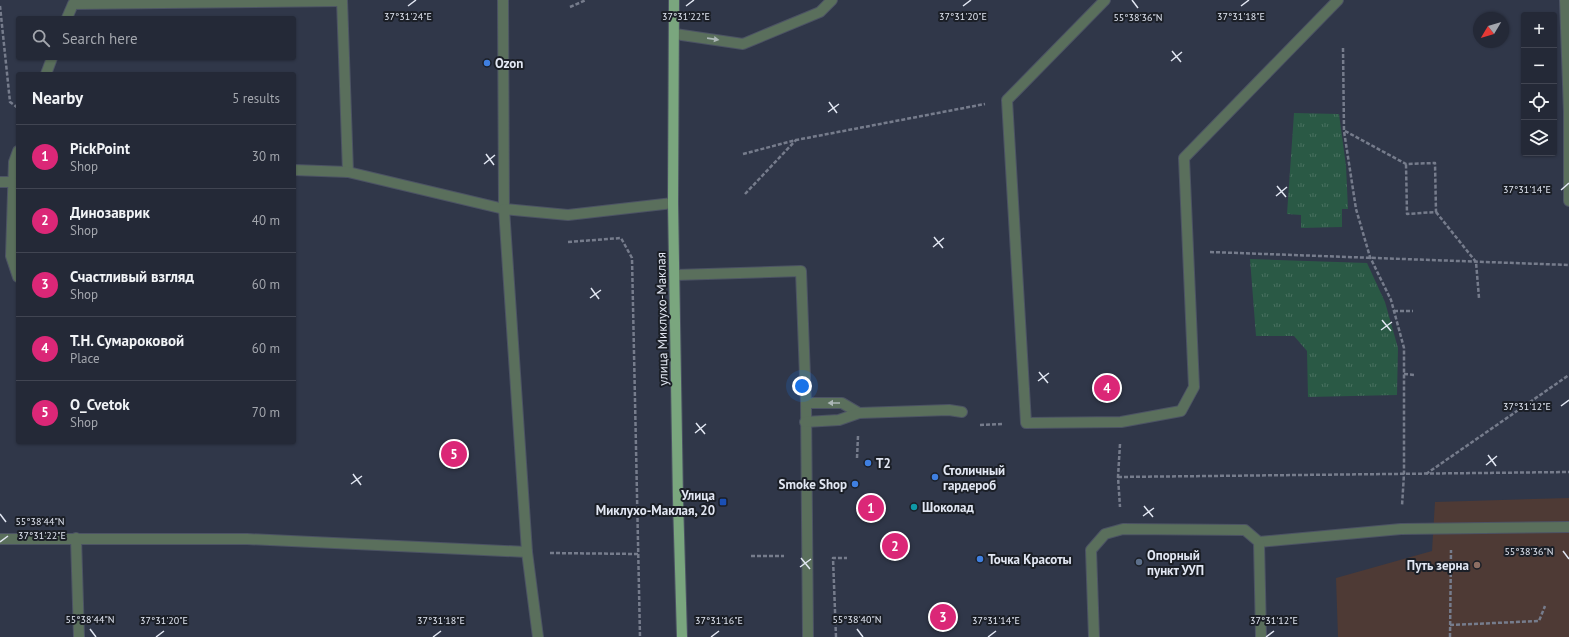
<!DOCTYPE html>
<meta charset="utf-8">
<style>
:root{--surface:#242937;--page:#2c313f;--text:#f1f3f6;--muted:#a3a6ad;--line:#414552;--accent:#db2777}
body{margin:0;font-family:"PT Sans",sans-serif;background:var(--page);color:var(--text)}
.controls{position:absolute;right:12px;top:12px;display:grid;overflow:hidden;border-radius:4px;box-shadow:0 1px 3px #0004}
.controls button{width:36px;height:36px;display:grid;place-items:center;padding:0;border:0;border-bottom:1px solid var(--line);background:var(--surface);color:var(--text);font:20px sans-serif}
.compass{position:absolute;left:1473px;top:12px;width:36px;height:36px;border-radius:50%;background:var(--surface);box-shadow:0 1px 3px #0004;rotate:232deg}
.you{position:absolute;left:802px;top:386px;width:14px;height:14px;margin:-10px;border:3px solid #fff;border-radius:50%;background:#1a73e8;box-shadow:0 0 0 6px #1a73e833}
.badge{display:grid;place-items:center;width:26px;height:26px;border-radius:50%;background:var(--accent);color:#fff;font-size:13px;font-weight:700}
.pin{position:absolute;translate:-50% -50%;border:2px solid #fff;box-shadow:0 1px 4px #0006}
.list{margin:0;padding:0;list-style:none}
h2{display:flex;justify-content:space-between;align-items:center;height:52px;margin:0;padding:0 16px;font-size:17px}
h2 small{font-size:13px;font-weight:400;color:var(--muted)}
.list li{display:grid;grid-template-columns:26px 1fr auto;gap:12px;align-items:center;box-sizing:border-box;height:64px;padding:0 16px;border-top:1px solid var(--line)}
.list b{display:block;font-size:15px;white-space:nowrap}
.list p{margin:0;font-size:13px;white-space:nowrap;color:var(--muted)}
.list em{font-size:13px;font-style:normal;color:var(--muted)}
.icon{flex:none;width:22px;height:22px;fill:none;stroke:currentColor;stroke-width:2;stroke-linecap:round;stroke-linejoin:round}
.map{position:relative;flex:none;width:1569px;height:637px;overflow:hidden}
.search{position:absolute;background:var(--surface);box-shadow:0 1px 3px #0004;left:16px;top:16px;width:280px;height:44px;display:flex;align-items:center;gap:10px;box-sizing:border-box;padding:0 14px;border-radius:4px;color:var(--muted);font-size:15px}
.panel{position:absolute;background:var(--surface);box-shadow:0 1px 3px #0004;left:16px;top:72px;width:280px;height:372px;border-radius:4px}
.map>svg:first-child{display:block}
.education{fill:#4e3a35}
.park{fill:url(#park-tufts)}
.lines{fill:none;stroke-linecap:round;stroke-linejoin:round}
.minor-casing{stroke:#4c5364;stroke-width:12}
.major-casing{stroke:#4c5364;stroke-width:12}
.path{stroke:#767c8c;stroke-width:2.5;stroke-dasharray:4 2;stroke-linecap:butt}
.minor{stroke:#5a6f5c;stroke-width:10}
.major{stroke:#7aa67e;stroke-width:10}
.oneway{fill:#acb7b7}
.ticks{fill:none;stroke:#e2e7f3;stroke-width:1.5}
.shop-dot{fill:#3f7fe0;stroke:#1b1f27;stroke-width:1.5}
.transit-dot{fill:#1a4fb4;stroke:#1b1f27;stroke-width:1.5}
.culture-dot{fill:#0f9aa8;stroke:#1b1f27;stroke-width:1.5}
.service-dot{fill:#5c6f8a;stroke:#1b1f27;stroke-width:1.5}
.education-dot{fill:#8d6e63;stroke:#1b1f27;stroke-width:1.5}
.labels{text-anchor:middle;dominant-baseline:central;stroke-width:4;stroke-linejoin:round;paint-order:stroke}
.poi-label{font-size:13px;font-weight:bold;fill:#e2e7f3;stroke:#1b1f27;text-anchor:start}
.street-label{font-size:13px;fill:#e2e7f3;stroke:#1b1f27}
.ticks-label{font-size:10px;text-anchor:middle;fill:#e2e7f3;stroke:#1b1f27;stroke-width:4;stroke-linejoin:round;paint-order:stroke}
</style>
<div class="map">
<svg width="1569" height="637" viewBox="0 0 1569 637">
<defs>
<pattern id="park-tufts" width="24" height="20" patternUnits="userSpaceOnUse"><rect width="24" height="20" fill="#2a5945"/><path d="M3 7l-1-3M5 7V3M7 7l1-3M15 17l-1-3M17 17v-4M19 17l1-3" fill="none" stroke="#497160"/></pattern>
</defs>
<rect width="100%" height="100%" fill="#303749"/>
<path class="education" d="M1569 498V637H1338L1336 578 1432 551 1435 502Z"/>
<g class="park">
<path d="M1294 113 1339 114 1346 166 1348 209H1342V227L1301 228V215L1287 214Z"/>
<path d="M1250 259 1367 263 1385 302 1398 348 1397 395 1308 397 1307 351 1294 336H1256Z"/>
</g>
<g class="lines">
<g class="minor-casing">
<g id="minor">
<path d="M342 0 348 172"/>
<path d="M1105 0 1007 100 1026 423 1121 422 1181 411 1194 387 1184 158 1338 0"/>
<path d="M1565 0 1569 112V201"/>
<path d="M67 18 73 4 342 1"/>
<path d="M675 34 743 44 820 12 832 0"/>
<path d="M46 74 52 58"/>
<path d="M18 151 14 162 11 256 18 277"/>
<path d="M294 170 348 172 504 209 503 0"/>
<path d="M0 182H13"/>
<path d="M675 275 801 271 806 403 808 637"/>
<path d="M806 403H842L859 413"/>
<path d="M805 422 839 420 859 413 949 410 962 412"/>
<path d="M76 538 79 637"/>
<path d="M0 539H247L527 552"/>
<path d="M1259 542 1401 529 1569 527"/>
<path d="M538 637 527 552 504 209 568 215 673 203"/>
<path d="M1094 637 1091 550 1105 534 1123 529 1245 530 1259 542 1261 637"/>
</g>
</g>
<g class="major-casing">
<path id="major" d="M674 0 673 203 678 500 682 637"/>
</g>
<g class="path">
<path d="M0 6 10 102 18 108"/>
<path d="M570 7 586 0"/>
<path d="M1343 48 1344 131 1356 209 1370 257 1391 300 1404 348V474L1402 506"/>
<path d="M1345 131 1406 164 1435 163 1436 212 1407 214 1406 164"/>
<path d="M743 154 796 140 985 104"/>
<path d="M745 194 796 140"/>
<path d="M1436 212 1476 262 1479 298"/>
<path d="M568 242 621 238 632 258 640 637"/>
<path d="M1210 252 1569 265"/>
<path d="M1394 311H1413"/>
<path d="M1404 374 1415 375"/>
<path d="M980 425 1003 424"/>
<path d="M1120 444 1118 477 1120 507"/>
<path d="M857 458 858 436"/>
<path d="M1426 474 1569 375"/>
<path d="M1118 477 1569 472"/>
<path d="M550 553 638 554"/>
<path d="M751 556H784"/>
<path d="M1450 625 1539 621 1545 606"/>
<path d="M836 637 833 558H847"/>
<path d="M1450 637 1451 550"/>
</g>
<use href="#minor" class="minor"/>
<use href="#major" class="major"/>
</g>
<defs><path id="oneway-solid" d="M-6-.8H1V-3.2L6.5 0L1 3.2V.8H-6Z"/></defs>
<g class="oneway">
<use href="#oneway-solid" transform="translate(713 39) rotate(8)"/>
<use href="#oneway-solid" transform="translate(834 403) rotate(180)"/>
</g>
<path class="ticks" d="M1132 0 1138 8M408 6 416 0M686 6 694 0M963 6 971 0M1241 6 1249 0M1172 51 1181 62M1171 61 1182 52M829 102 837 113M828 112 839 104M486 154 494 165M484 164 495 155M1277 186 1286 197M1561 190 1569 183M1276 196 1287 187M934 237 943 248M933 247 944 238M591 288 599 299M590 298 601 290M1382 320 1391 331M1381 330 1392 322M1039 372 1048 383M1038 381 1049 373M1561 406 1569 400M696 423 705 434M695 433 706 424M1488 455 1496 466M1486 465 1497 456M353 474 361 485M351 484 362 476M1144 506 1153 517M0 514 6 522M1143 516 1154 508M0 542 8 536M1563 551 1569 559M801 558 810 569M800 567 811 559M90 629 96 637M857 629 863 637M156 637 164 631M433 637 441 631M711 637 719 631M988 637 996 631M1266 637 1274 631"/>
<g class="shop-dot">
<circle cx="487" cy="63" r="4"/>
<circle cx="868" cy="463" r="4"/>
<circle cx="935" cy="477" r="4"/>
<circle cx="855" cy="484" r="4"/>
<circle cx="980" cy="559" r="4"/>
</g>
<rect class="transit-dot" x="719" y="498" width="8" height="8" rx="2"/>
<circle class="culture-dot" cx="914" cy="507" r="4"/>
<circle class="service-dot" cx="1139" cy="562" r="4"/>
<circle class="education-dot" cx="1477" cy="565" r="4"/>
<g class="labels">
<g class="poi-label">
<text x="495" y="63">Ozon</text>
<text x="876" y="463">T2</text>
<text x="943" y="470">Столичный<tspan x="943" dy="15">гардероб</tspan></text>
<text x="847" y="484" text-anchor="end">Smoke Shop</text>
<text x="715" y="495" text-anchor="end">Улица<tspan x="715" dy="15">Миклухо-Маклая, 20</tspan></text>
<text x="922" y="507">Шоколад</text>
<text x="1147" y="555">Опорный<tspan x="1147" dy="15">пункт УУП</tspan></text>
<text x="988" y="559">Точка Красоты</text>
<text x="1469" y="565" text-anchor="end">Путь зерна</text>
</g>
<g class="street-label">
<text transform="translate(662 319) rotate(-91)">улица Миклухо-Маклая</text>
</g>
</g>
<g class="ticks-label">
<text x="408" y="20">37°31'24"E</text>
<text x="686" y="20">37°31'22"E</text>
<text x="1241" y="20">37°31'18"E</text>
<text x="963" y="20">37°31'20"E</text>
<text x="1138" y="21">55°38'36"N</text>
<text x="1527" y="193">37°31'14"E</text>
<text x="1527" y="410">37°31'12"E</text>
<text x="40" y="525">55°38'44"N</text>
<text x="42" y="539">37°31'22"E</text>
<text x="1529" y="555">55°38'36"N</text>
<text x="90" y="623">55°38'44"N</text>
<text x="857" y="623">55°38'40"N</text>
<text x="164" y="624">37°31'20"E</text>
<text x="441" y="624">37°31'18"E</text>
<text x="719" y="624">37°31'16"E</text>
<text x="996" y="624">37°31'14"E</text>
<text x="1274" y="624">37°31'12"E</text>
</g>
</svg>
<div class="controls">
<button>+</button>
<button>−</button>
<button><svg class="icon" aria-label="locate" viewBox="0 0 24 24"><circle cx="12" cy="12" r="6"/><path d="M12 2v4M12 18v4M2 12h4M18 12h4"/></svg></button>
<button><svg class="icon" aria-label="layers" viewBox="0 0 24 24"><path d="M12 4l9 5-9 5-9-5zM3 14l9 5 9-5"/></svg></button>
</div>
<svg class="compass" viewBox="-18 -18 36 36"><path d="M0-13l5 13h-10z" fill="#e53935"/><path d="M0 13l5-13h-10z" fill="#a3a6ad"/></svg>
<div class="you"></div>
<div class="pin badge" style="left:871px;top:508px">1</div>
<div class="pin badge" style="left:895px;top:546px">2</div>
<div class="pin badge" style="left:943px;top:617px">3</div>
<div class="pin badge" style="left:1107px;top:388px">4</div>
<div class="pin badge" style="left:454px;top:454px">5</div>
<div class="search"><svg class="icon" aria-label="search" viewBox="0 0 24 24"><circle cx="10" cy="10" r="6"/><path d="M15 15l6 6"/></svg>Search here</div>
<section class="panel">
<h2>Nearby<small>5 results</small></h2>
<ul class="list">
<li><span class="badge">1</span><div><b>PickPoint</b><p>Shop</p></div><em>30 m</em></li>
<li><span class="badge">2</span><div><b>Динозаврик</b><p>Shop</p></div><em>40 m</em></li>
<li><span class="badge">3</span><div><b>Счастливый взгляд</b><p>Shop</p></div><em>60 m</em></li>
<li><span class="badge">4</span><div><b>Т.Н. Сумароковой</b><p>Place</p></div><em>60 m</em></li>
<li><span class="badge">5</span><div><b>O_Cvetok</b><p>Shop</p></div><em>70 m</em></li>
</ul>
</section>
</div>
